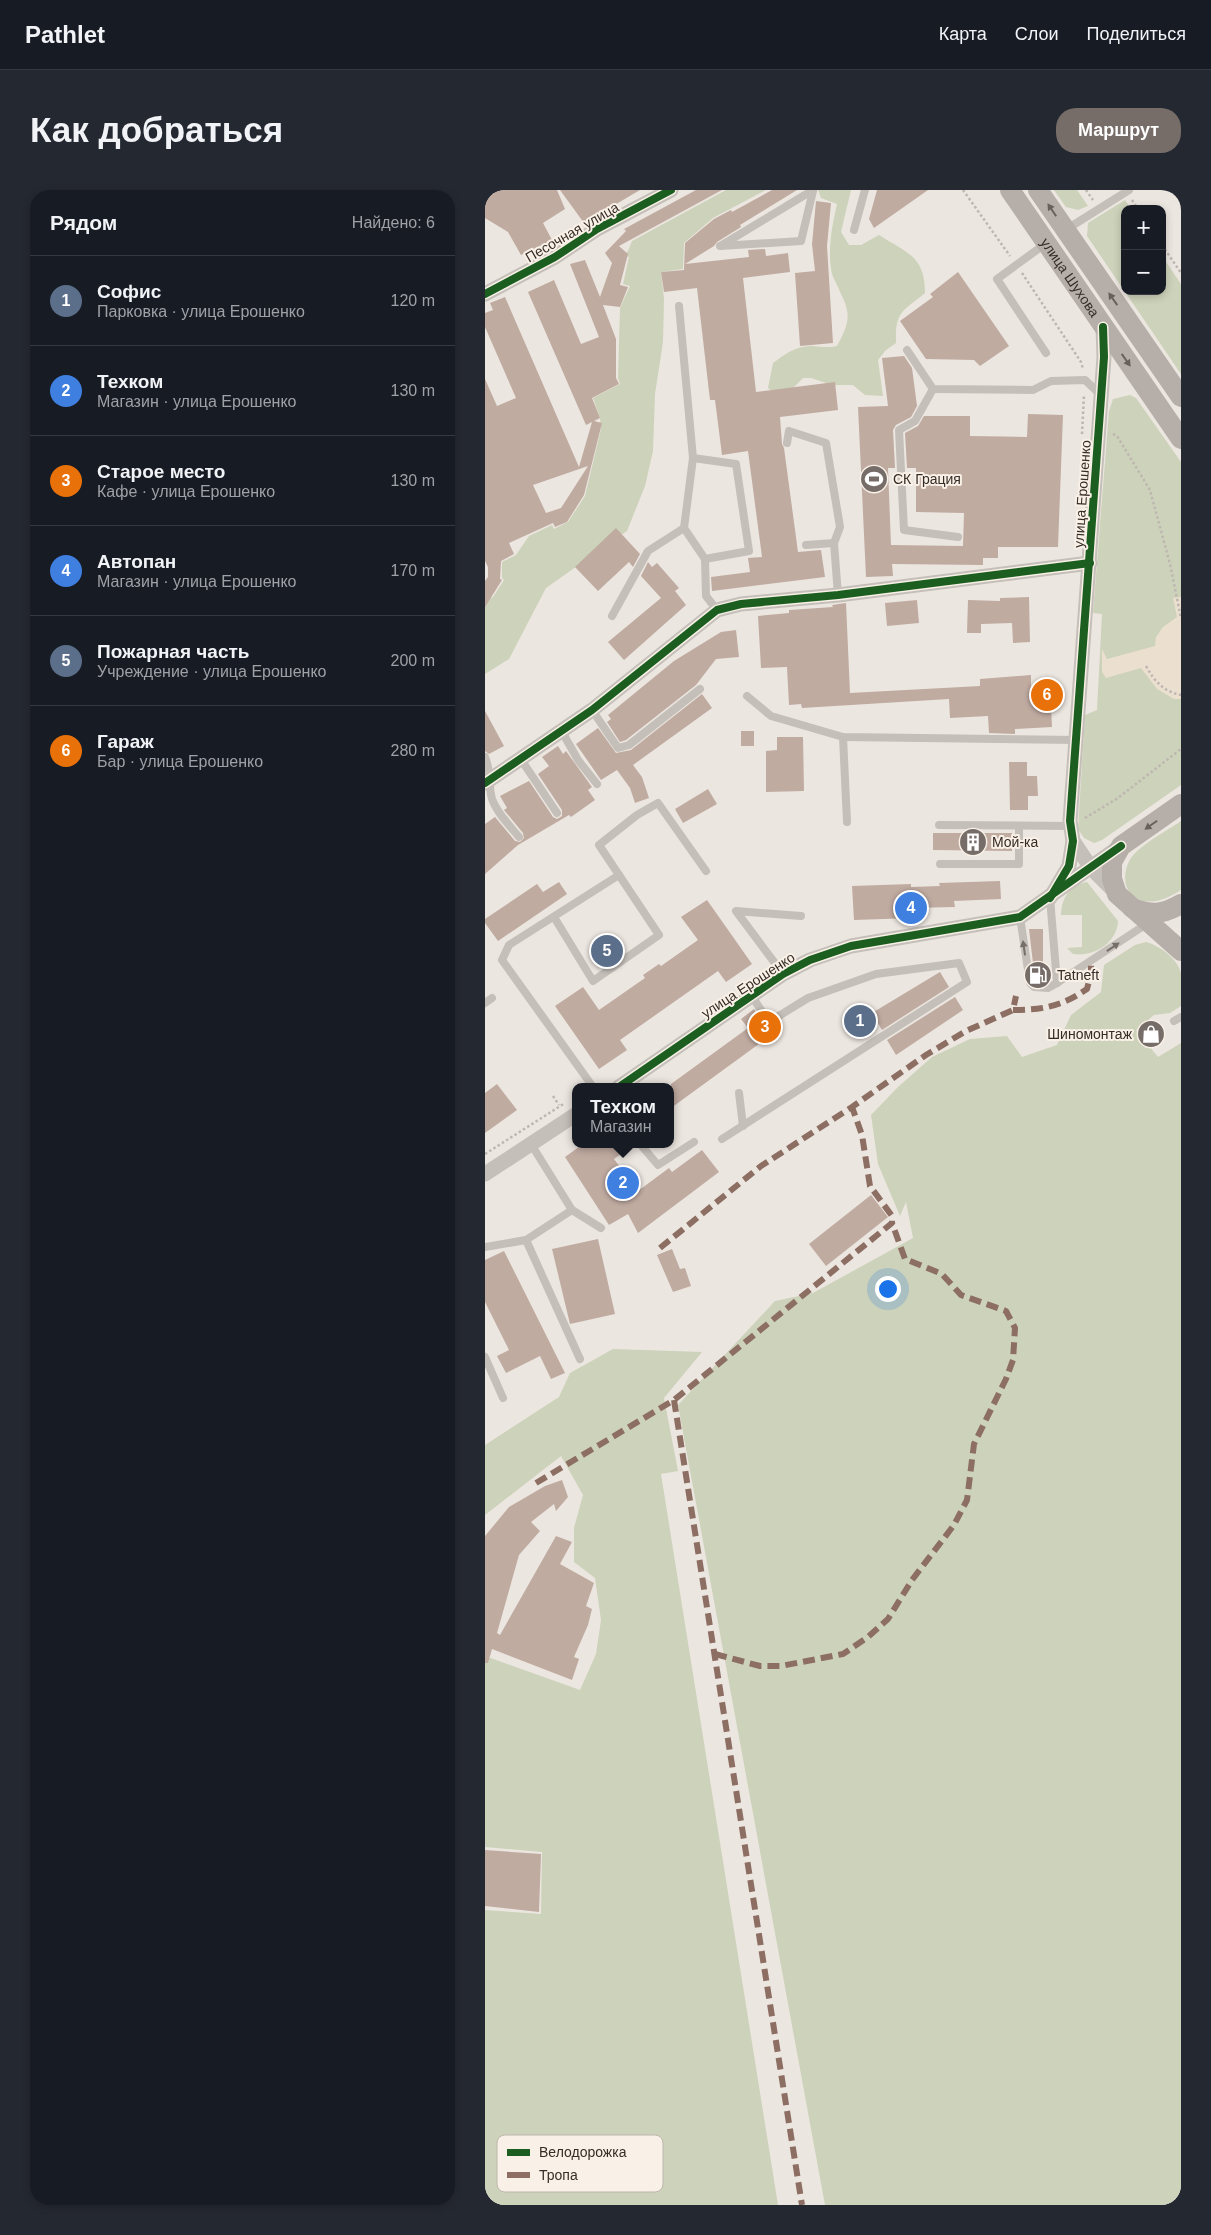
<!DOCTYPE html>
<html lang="ru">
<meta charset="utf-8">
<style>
:root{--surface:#171b24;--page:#242831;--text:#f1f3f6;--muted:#9ea1a6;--line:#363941;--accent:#766d68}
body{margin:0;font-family:Helvetica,sans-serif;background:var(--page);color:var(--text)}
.controls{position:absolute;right:15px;top:15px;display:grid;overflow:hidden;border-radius:10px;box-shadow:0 2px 8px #0003}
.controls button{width:45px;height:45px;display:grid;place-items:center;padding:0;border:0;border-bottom:1px solid var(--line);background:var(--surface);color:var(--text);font:25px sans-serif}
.you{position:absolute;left:402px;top:1098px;width:18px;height:18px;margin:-12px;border:4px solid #fff;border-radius:50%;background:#1a73e8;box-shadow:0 0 0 8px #1a73e833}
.badge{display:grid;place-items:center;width:32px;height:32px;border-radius:50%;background:var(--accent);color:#fff;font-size:16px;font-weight:700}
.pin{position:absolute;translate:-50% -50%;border:2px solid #fff;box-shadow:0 1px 5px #0006}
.popup{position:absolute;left:87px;top:893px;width:102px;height:65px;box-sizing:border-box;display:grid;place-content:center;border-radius:10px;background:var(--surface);filter:drop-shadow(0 1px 4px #0005);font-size:16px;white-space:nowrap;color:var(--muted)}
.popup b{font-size:19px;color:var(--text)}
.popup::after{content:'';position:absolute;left:50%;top:100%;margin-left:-10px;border:10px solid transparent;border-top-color:var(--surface)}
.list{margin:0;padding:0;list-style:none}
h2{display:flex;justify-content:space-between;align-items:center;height:65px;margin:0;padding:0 20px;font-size:21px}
h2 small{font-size:16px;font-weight:400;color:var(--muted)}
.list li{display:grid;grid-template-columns:32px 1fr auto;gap:15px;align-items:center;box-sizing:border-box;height:90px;padding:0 20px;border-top:1px solid var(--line)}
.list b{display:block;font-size:19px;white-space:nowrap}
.list p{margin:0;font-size:16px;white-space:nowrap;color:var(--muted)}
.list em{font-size:16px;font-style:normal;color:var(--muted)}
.map{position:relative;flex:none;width:696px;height:2015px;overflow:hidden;border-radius:20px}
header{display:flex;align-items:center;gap:30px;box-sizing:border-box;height:70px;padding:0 25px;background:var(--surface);border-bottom:1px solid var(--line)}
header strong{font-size:24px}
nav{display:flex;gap:28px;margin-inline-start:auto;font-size:18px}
.intro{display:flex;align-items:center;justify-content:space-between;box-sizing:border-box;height:120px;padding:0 30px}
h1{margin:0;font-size:35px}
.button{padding:12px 22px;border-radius:20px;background:var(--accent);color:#fff;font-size:18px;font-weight:700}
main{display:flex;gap:30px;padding:0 30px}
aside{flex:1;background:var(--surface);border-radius:20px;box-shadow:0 2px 8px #0003}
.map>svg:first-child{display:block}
.green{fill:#cdd2ba}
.plaza{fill:#ebdfcf}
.building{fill:#c0aba1;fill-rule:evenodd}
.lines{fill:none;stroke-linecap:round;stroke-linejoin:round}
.path{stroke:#beb7b1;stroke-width:2.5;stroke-dasharray:2.5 2.5;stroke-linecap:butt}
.service{stroke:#c5bfb9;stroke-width:8}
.minor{stroke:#c5bfb9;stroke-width:15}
.secondary{stroke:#b6afa9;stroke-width:20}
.quiet{stroke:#8d6e63;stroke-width:6;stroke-dasharray:12 6;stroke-linecap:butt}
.cycleway-casing{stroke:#f9f1e7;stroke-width:11}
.cycleway{stroke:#1b5e20;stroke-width:8}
.oneway{fill:#69605b}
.oneway2{fill:#766e69}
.labels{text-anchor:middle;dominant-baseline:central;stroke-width:4;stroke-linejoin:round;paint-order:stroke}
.street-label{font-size:14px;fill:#362c27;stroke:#f9f1e7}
.poi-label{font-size:14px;fill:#362c27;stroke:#f9f1e7;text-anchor:start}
.key{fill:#f9f1e7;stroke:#beb6ad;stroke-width:1}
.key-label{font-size:14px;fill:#362c27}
</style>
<header>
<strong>Pathlet</strong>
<nav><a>Карта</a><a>Слои</a><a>Поделиться</a></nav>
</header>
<div class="intro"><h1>Как добраться</h1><a class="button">Маршрут</a></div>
<main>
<aside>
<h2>Рядом<small>Найдено: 6</small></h2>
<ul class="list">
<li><span class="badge" style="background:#5c6f8a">1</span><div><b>Софис</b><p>Парковка · улица Ерошенко</p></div><em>120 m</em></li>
<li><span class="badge" style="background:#3f7fe0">2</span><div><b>Техком</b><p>Магазин · улица Ерошенко</p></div><em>130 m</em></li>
<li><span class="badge" style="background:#e8710a">3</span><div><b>Старое место</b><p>Кафе · улица Ерошенко</p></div><em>130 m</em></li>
<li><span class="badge" style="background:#3f7fe0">4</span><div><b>Автопан</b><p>Магазин · улица Ерошенко</p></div><em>170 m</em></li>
<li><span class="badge" style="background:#5c6f8a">5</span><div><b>Пожарная часть</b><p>Учреждение · улица Ерошенко</p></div><em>200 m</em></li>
<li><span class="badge" style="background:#e8710a">6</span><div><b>Гараж</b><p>Бар · улица Ерошенко</p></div><em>280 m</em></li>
</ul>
</aside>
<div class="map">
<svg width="696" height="2015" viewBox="0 0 696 2015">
<rect width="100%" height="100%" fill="#ece6e0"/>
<g class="green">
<path d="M241 0H281L228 28 199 53 198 79 176 82 179 109 178 152 170 204 168 261 160 296 142 341 61 398 24 469 0 484V410L8 407 19 390 17 388V372L31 365 44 346 67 335 69 339 83 332 100 306 116 239 115 228 108 208 135 194 133 188 135 118 145 96 138 94 144 67 139 65 143 61 147 51Z"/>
<path d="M333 0H366L356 42 364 55H376L394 45C422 63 440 66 440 103 417 122 410 121 411 153L401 160 393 170 398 206 380 205 368 195H347L326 188H318L303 203H289L283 198 288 173C300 164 312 155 328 156 337 157 343 158 352 156 364 133 367 125 355 102 353 96 349 90 347 84 342 60 347 37 352 14L336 8Z"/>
<path d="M569 0H592L603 16 593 20 581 17Z"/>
<path d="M640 10 646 19H640V101H677V66L696 94V184L602 46 603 33Z"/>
<path d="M645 205 651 208 696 272V595L617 650 609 653 599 648 593 639 600 525 612 520 617 424 608 423 624 221 628 209Z"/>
<path d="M696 631V700C685 707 670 715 656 710 637 704 637 682 646 668 655 655 683 640 696 631Z"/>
<path d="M602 692 633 731C632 753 609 767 588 764L582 758 597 757V725H576C577 707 584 696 602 692Z"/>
<path d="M661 752C675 756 692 768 696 783 696 793 696 806 696 816L685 823 669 825 651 840 673 867 696 853V2015H340L193 1215 290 1111 328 1103 428 1048 421 1012 415 1026 393 974 386 925 413 897 447 867 485 849 522 846 537 867 572 855 586 825 616 802 619 775 650 755Z"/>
<path d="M128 1159 217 1162 179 1208 193 1281 176 1284 293 2015H0V1720L56 1724 57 1662 0 1657V1466L95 1500 111 1464 116 1430 110 1388 89 1372V1338L98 1305 76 1266 0 1325V1255L74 1207 85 1183Z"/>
</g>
<path class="plaza" d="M696 407V509H689L672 499 656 478 621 488 617 482V459L622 469 670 456 671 447 678 437 692 427 688 408Z"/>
<g class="building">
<path d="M0 0H72L80 19 58 33 67 50 36 65 23 42 0 28Z"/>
<path d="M75 0H155L99 33Z"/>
<path d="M211 0H237L134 56 143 64 135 95 143 97 135 117 118 115 131 149V188L134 194 107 208 115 228 109 231 117 233 99 305 82 332 70 337 68 333 24 353 29 364 16 371 15 389 17 390 0 417V391L3 387V377L0 371V189L12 216 31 208 0 137V123L8 120 5 113 20 107 94 277 107 232 101 235 43 102 69 90 96 154 114 147 85 74 100 70 115 107 127 73 120 63 141 41 139 39ZM103 276 76 318 61 323 48 295Z"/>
<path d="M287 0H312L255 35 256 37 232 52 229 56 200 74 264 67 263 60 280 59 281 66 303 63 305 82 258 88 271 202 350 192 353 220 295 227 297 254 299 258 313 362 336 360 340 387 227 401 226 387 265 382 263 368 277 367 263 261 237 265 230 210H225L212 98 179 102 176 82 199 80 200 53 229 29 246 20 247 22Z"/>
<path d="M392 0H443L389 38 384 29Z"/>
<path d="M331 11 346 13 342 56 348 153 315 156 310 83 330 81 327 54Z"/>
<path d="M473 82 524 156 495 176 489 170 441 169 415 131 448 107 445 104Z"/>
<path d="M419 166 427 178 432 216 426 227 411 235 408 240 410 278H403L406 355 478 356 479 323 431 322V278H422L420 243 433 236 439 226H485V246L542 247 543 224 578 225 573 357H513V368H498V375L407 374 408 386 381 387 373 217 403 216 397 168Z"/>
<path d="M131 338 155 364 148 377 144 372 113 401 90 377Z"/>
<path d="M163 372 167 377 172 373 194 398 190 401 201 415 139 470 123 452 176 408 156 386Z"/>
<path d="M544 407 545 452 528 453 527 433 496 434V443H482L483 410 515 411V408Z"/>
<path d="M432 410 434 433 402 436 400 413Z"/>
<path d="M361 413 365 503 495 496V489L546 485V497L565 496 567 537 530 539V544L504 543 503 526 465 528 464 509 317 518 316 514 304 515 302 477 276 478 273 426 304 423V420L348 417 347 415Z"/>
<path d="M251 440 254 467 231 469 211 495 141 550 135 552 122 532 126 529 123 525 189 471 236 442Z"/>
<path d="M217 504 227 518 148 575 157 587 164 608 150 613 145 598 132 580 116 590 91 554 113 538 131 563 146 560Z"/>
<path d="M0 521 19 556 4 564 0 561Z"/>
<rect x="256" y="541" width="13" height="15"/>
<path d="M292 547H318L319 601 281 602V561L292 560Z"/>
<path d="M73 556 78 564 81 561 107 597 103 600 110 610 86 627 84 625 33 655 0 684V634L10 627 30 651 35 652 39 648 38 643 19 620 22 618 15 606 44 591 68 627 72 629 77 626V620L53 584 64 576 57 567Z"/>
<path d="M524 572H542V586H552L553 606H543V620H525Z"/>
<path d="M223 599 232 614 198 633 190 619Z"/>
<path d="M448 643H527V661L448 660Z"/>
<path d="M515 691 516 709 469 711 470 717 427 718 428 728 369 730 367 696 426 694V697L455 696 454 693Z"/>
<path d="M74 692 82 704 13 751 0 733V729L52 694 58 702Z"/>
<path d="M222 710 267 774 241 792 233 781 135 850 142 860 114 879 70 816 98 797 114 820 160 788 158 785 174 774 176 776 213 750 196 727Z"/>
<path d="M544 739H558V790H550Z"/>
<path d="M455 782 464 797 397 840 387 823Z"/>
<path d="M470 807 478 820 411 865 402 850Z"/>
<path d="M269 819 279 835 285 837 289 843 186 918V894L263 838 256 829Z"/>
<path d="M665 832 678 848 667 857 655 840Z"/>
<path d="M12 894 32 920 0 943V903Z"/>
<path d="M98 954H149L129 969 153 1001 184 978 187 982 217 960 234 982 153 1043 143 1024 124 1035 80 967Z"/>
<path d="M386 1005 403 1027 341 1076 324 1054Z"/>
<path d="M113 1049 130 1124 85 1134 67 1059Z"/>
<path d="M187 1059 195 1079 200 1078 206 1096 188 1102 172 1065Z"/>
<path d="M19 1061 80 1183 66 1189 55 1166 21 1183 12 1166 24 1160 0 1112V1070Z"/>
<path d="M77 1290 83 1307 71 1321 69 1314 46 1332 55 1341 34 1365 12 1443 15 1445 71 1346 87 1352 75 1374 109 1393 101 1416 107 1419 103 1435 89 1467 94 1469 87 1490 7 1459 3 1473H0V1346L24 1317 60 1296Z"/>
<path d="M0 1660 56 1664 54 1722 0 1716Z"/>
</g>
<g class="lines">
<g class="path">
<path d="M478 0 525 66"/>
<path d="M601 0 608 10"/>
<path d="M647 10 653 19"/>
<path d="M677 55 696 83"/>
<path d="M537 83 596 172 598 179"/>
<path d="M597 244 599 205"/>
<path d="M628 244 632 246 665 300 685 374 696 428"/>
<path d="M661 476C670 492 678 501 696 505"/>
<path d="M600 628 633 608 696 559"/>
<path d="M68 906 74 915"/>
<path d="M0 964 80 913"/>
</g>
<g class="service">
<path d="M582 39 644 0"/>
<path d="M369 40 380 0"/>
<path d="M560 54 512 89 561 163"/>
<path d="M237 55 328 0"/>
<path d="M235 56 316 51 328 1"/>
<path d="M194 116 208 268 199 338 220 369 221 406 232 420"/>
<path d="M422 160 448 199 548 200 566 191 600 190 616 205"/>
<path d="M448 199 430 231 414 240 419 340 473 347"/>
<path d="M302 253 304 241 341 253 355 337 349 353 353 405"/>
<path d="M208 268 251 274 264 361 220 369"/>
<path d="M321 355 349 353"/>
<path d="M127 426 163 361 199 338"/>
<path d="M262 506 286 526 358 547 592 550"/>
<path d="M107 520 133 558 144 555 215 499"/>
<path d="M76 540 93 570 112 594"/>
<path d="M358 547 362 632"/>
<path d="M0 567C6 580 3 595 7 609 12 623 25 636 34 647"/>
<path d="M35 568 72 623"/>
<path d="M454 635 586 636"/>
<path d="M455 674H534V636"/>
<path d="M565 708 572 793"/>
<path d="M69 727 108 791 174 745 114 655 152 625 173 613 221 681"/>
<path d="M535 727 545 793 549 797 563 798 572 793 663 733"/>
<path d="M298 784 251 721 316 726"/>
<path d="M0 813 7 808"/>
<path d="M689 831 696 827"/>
<path d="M108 897 17 770 24 755 134 685"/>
<path d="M254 903 258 936"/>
<path d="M237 949 482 792 474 773 391 784 323 808 284 832 266 805"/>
<path d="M46 954 87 1020 116 1038"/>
<path d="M155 954 173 975 209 952"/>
<path d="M41 1050 87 1020"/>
<path d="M0 1057 41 1050 95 1169"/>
<path d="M0 1167 18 1208"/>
</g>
<g class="minor">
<path d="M0 104 70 67 112 39 186 0"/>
<path d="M0 593 107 520 232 420 256 414 353 405 605 373"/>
<path d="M588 651 606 678 632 704"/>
<path d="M565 708 584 676 588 651 585 631 619 167 618 137"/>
<path d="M134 897 298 784 325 770 366 756 535 727 633 658"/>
<path d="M0 984 90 925"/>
</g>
<g class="secondary">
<path id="s1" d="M525 0 696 249"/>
<path d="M553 0 696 207"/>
<path d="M696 614 636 656 627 672V689L632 704 696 761"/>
<path d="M647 718C667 725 677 725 696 714"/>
</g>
<g class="quiet">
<path d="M528 820C558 820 577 816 602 799L606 783V772"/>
<path d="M175 1058 276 976 367 917 441 865 481 841 528 820 531 806"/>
<path d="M189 1210 317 2015"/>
<path d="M51 1293 189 1210 407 1033V1026L385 996 377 945 367 917"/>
<path d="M230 1464 275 1476H296L358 1464 383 1447 403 1429 427 1390 469 1335 482 1310 489 1254 521 1189 528 1170 530 1138 521 1121 476 1105 457 1084 420 1069 407 1033"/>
</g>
<g class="cycleway-casing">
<g id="cycleway">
<path d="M0 104 70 67 112 39 186 0"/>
<path d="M0 593 107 520 232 420 256 414 353 405 605 373"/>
<path d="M565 708 584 676 588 651 585 631 619 167 618 137"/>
<path d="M134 897 298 784 325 770 366 756 535 727 636 656"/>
</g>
</g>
<use href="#cycleway" class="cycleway"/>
</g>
<defs><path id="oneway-solid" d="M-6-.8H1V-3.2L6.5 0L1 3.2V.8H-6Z" transform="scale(1.25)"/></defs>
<g class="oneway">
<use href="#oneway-solid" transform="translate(567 20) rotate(-124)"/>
<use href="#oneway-solid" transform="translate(628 109) rotate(-125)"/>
<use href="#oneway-solid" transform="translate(641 170) rotate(55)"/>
<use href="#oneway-solid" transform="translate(666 635) rotate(145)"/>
</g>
<g class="oneway2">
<use href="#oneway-solid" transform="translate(628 757) rotate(-34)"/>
<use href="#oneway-solid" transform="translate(539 758) rotate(-98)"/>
</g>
<defs>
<g id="stadium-disc" transform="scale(1.4375)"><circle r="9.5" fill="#766d68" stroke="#f9f1e7"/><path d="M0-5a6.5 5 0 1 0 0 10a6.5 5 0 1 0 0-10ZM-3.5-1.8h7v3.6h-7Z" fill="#fff"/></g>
<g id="building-disc" transform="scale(1.4375)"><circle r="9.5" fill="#766d68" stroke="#f9f1e7"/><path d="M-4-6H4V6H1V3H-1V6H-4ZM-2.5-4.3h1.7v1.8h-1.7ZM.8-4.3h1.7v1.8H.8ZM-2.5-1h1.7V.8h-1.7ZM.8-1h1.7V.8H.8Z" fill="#fff"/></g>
<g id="fuel-disc" transform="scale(1.4375)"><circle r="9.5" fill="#766d68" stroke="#f9f1e7"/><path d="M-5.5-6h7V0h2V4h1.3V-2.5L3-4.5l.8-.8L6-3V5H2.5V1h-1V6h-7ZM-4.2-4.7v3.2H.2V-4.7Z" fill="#fff"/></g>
<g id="shop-disc" transform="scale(1.4375)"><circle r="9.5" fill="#766d68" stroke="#f9f1e7"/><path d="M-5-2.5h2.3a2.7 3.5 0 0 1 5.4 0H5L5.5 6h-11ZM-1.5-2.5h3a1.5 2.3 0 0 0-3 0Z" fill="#fff"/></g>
</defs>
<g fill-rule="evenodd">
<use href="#stadium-disc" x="389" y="289"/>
<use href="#building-disc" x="488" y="652"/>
<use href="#fuel-disc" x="553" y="785"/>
<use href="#shop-disc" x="666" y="844"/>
</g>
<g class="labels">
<g class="street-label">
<text transform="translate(87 42) rotate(-30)">Песочная улица</text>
<text stroke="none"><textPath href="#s1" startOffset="106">улица Шухова</textPath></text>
<text transform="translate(597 304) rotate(-86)">улица Ерошенко</text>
<text transform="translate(263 795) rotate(-33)">улица Ерошенко</text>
</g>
<g class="poi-label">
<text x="408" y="289">СК Грация</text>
<text x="507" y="652">Мой-ка</text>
<text x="572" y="785">Tatneft</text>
<text x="647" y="844" text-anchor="end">Шиномонтаж</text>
</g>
</g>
<rect x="12" y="1945" width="166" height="57" rx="8" class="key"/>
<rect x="22" y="1959" width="23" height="7" fill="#1b5e20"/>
<rect x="22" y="1982" width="23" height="6" fill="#8d6e63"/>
<g class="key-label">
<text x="54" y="1967">Велодорожка</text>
<text x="54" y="1990">Тропа</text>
</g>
</svg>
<div class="controls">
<button>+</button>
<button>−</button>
</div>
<div class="you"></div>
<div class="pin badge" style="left:375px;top:831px;background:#5c6f8a">1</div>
<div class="pin badge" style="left:138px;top:993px;background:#3f7fe0">2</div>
<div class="popup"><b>Техком</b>Магазин</div>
<div class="pin badge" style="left:280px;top:837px;background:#e8710a">3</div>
<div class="pin badge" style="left:426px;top:718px;background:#3f7fe0">4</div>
<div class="pin badge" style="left:122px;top:761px;background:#5c6f8a">5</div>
<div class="pin badge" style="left:562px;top:505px;background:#e8710a">6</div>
</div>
</main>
